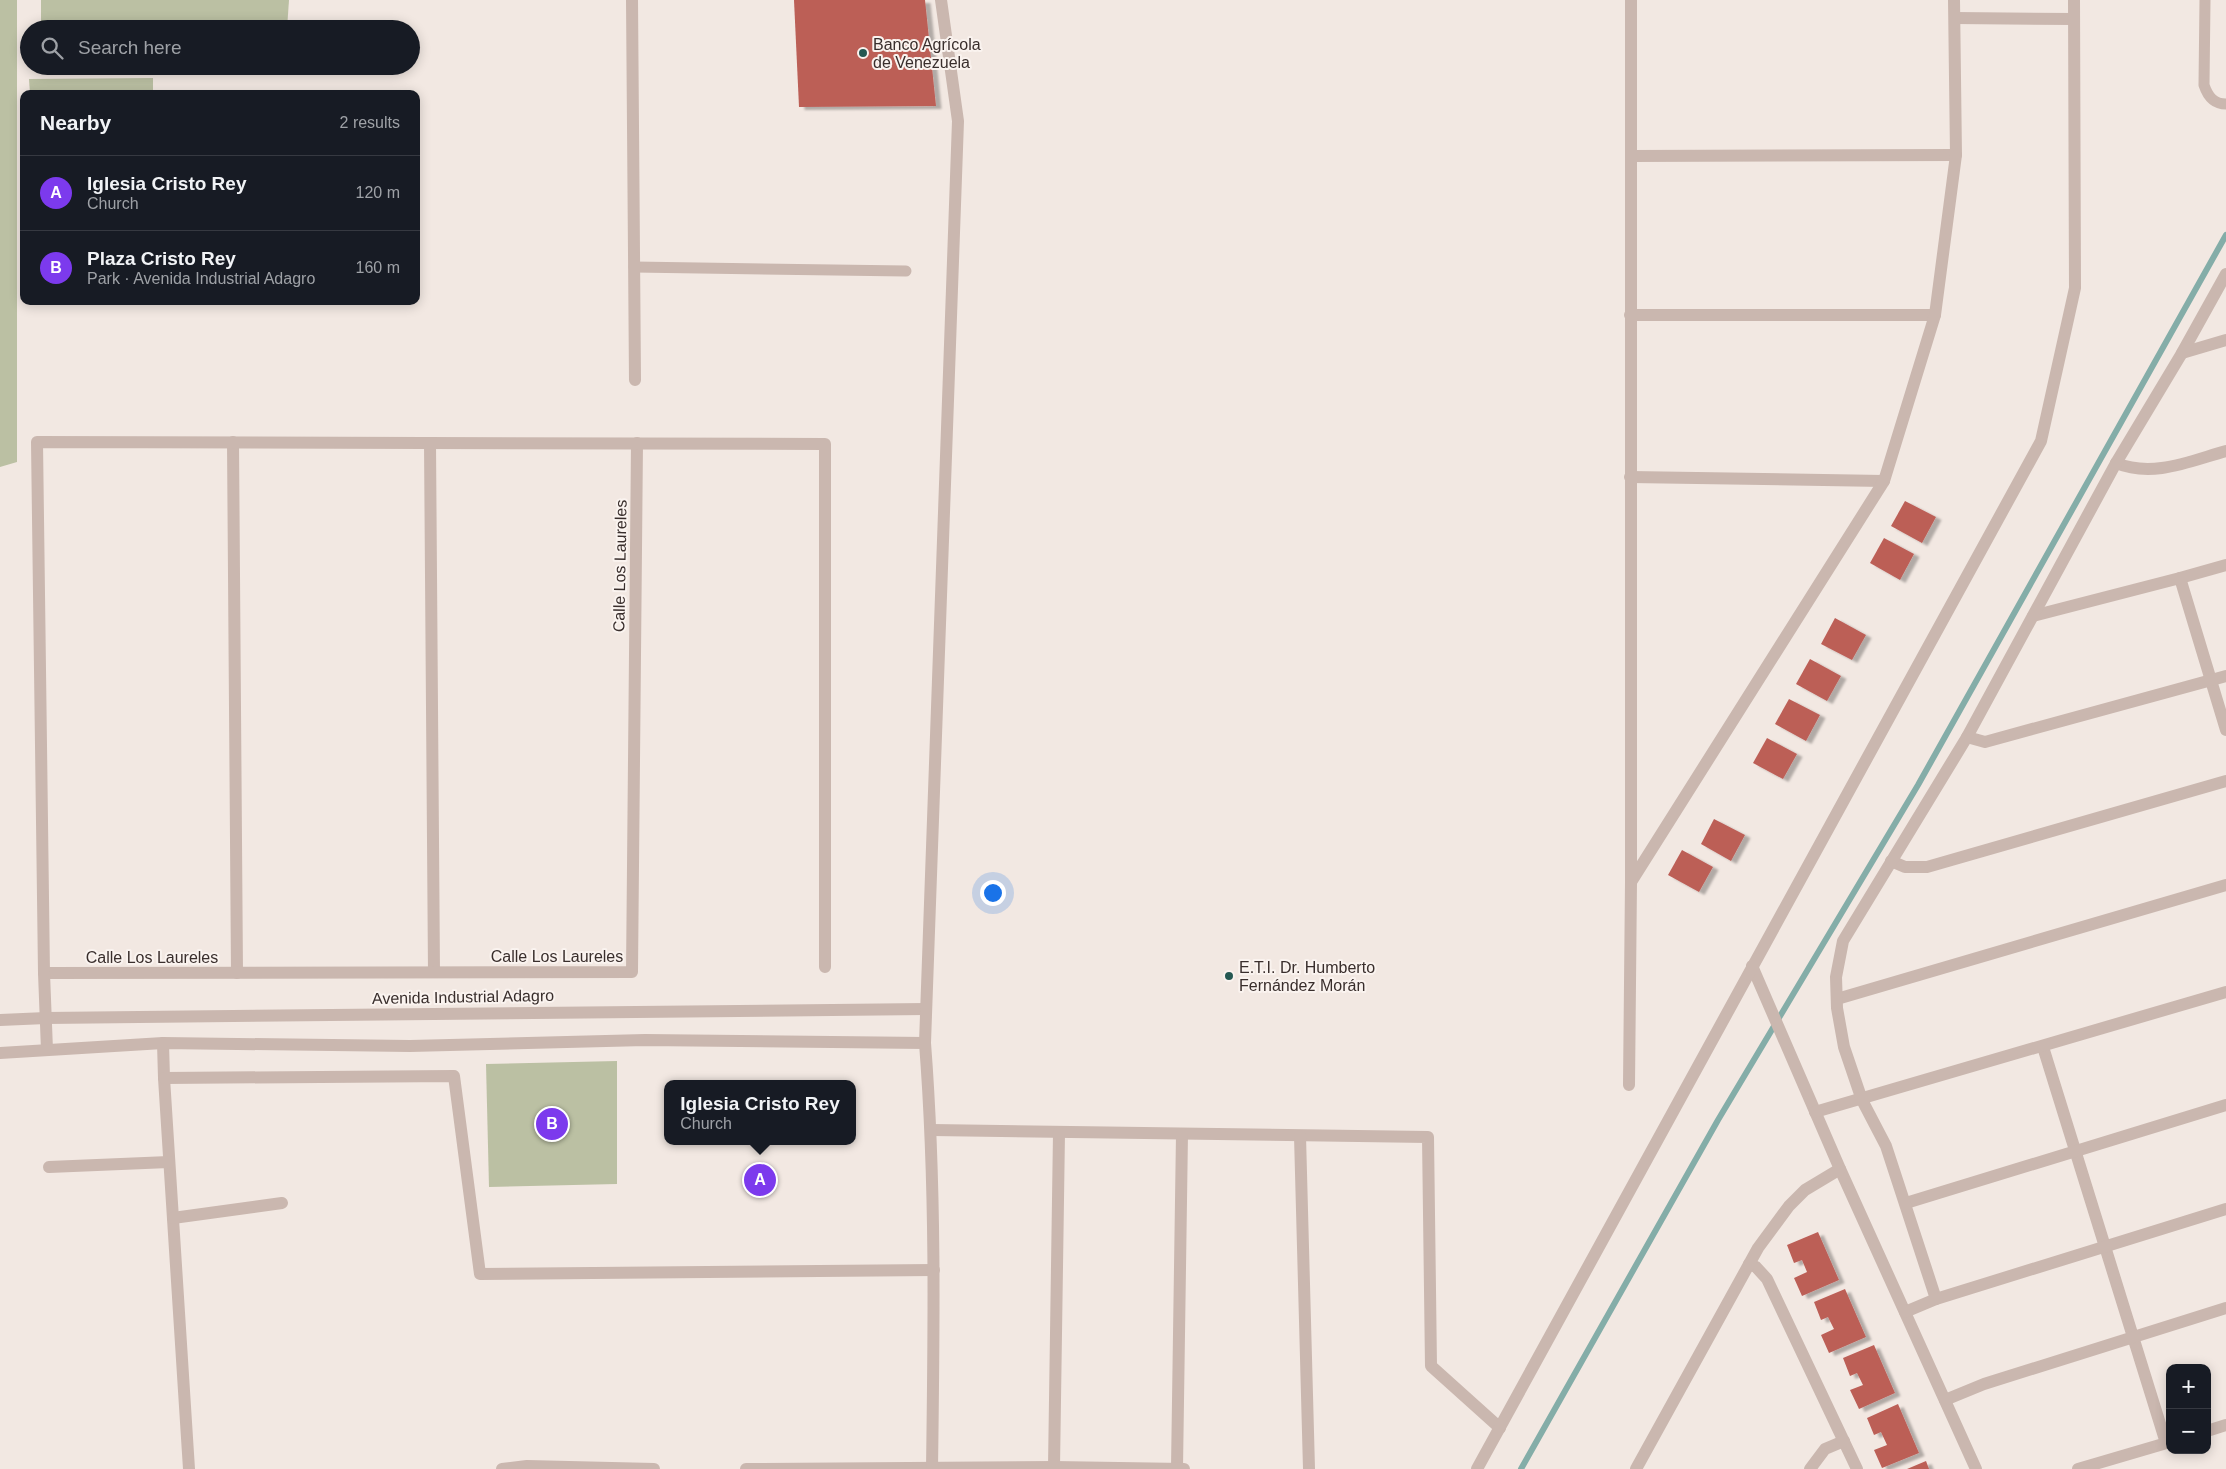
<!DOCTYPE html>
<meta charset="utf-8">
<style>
:root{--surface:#171b24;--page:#242831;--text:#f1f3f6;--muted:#9ea1a6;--line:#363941;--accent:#7c3aed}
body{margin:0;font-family:Helvetica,sans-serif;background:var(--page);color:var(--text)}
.controls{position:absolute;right:15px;bottom:15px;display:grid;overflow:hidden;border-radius:10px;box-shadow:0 2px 12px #0003}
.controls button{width:45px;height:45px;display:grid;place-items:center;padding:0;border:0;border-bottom:1px solid var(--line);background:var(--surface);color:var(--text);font:25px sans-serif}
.you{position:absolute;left:992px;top:892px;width:18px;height:18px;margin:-12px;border:4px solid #fff;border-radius:50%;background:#1a73e8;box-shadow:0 0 0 8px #1a73e833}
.badge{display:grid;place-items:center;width:32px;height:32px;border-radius:50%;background:var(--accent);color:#fff;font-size:16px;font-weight:700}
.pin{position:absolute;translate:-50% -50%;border:2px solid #fff;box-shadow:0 1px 5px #0006}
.popup{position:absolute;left:664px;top:1080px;width:192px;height:65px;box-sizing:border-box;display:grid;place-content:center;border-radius:10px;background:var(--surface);filter:drop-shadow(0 1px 4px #0005);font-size:16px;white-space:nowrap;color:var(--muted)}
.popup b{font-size:19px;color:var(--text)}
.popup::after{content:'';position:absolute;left:50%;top:100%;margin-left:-10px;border:10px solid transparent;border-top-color:var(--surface)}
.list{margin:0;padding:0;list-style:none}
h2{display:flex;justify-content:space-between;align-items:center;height:65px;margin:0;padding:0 20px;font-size:21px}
h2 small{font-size:16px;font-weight:400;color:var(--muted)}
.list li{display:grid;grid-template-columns:32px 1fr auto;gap:15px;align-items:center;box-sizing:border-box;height:75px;padding:0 20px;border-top:1px solid var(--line)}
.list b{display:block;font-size:19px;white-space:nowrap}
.list p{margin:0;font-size:16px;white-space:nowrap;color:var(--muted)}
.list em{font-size:16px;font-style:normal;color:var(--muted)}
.icon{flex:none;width:28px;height:28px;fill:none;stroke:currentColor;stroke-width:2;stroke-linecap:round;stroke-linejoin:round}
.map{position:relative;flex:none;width:2226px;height:1469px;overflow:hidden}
.search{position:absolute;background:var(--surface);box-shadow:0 2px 12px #0003;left:20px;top:20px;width:400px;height:55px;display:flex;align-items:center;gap:12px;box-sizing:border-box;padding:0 18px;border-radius:28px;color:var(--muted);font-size:19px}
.panel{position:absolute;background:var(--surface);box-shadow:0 2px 12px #0003;left:20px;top:90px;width:400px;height:215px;border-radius:10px}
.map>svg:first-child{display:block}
.green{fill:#bbc0a3}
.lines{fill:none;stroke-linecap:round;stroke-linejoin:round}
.stream{stroke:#84ada8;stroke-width:6}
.building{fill:#bc5e57;filter:url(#shadow)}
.service{stroke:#cab7af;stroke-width:11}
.minor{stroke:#cab7af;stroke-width:12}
.poi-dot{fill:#255852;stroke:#faf3ef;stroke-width:2}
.labels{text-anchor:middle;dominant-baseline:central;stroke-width:4;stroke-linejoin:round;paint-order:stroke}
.poi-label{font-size:16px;fill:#392e2c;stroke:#faf3ef;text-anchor:start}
.street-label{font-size:16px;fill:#392e2c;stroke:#faf3ef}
</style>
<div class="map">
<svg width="2226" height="1469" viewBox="0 0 2226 1469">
<defs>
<filter id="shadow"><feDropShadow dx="5.5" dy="3" stdDeviation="1" flood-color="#0004"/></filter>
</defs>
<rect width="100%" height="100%" fill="#f2e8e2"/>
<g class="green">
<path d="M0 0H17V462L0 467Z"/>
<path d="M41 0H289L287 29H41Z"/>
<path d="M153 78V94H30L29 79Z"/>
<path d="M617 1061V1184L489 1187 486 1064Z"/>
</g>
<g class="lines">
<path class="stream" d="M1521 1469 1718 1120 1918 785 2226 235"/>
</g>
<g class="building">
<path d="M794 0H925L936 106 799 107Z"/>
<path d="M1905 501 1936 517 1922 543 1891 526Z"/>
<path d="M1884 538 1914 554 1900 580 1870 563Z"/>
<path d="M1835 618 1866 635 1852 660 1821 644Z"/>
<path d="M1810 659 1841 676 1827 701 1796 684Z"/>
<path d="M1789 699 1820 715 1806 741 1775 724Z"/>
<path d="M1767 738 1797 754 1783 779 1753 763Z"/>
<path d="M1714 819 1745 835 1731 861 1701 844Z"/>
<path d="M1682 850 1713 867 1699 892 1668 875Z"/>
<path d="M1818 1232 1839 1280 1802 1296 1794 1278 1807 1272 1802 1260 1794 1263 1787 1245Z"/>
<path d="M1845 1289 1866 1337 1829 1353 1821 1335 1834 1329 1828 1317 1821 1320 1814 1302Z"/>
<path d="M1874 1345 1895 1393 1859 1409 1850 1390 1863 1385 1857 1373 1850 1376 1843 1358Z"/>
<path d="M1898 1404 1919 1453 1882 1468 1874 1450 1887 1445 1881 1432 1874 1435 1867 1418Z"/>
<path d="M1926 1461 1929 1469H1907Z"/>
</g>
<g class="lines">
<g class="service">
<path d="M2205 0 2204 85C2208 97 2214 104 2226 104"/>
<path d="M634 267 906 271"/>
</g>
<g class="minor">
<path d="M632 0 635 380"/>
<path d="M1955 18 2074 19"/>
<path d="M1631 156 1956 155"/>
<path d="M1630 315H1935"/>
<path d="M2182 353 2226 340"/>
<path d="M233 442 237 973"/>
<path d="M430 443 434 972"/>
<path d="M2116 463C2153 478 2190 461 2226 451"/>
<path d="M1630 477 1884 481"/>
<path d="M2180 578 2226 730"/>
<path d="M2033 616 2180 578 2226 565"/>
<path d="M1967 737 1985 742 2226 676"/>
<path d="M1891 861 1905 867H1927L2226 781"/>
<path d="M1631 882 1884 481 1935 315 1956 155 1954 0"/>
<path d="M1752 966 1840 1169 1976 1469"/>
<path d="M44 973 632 972 637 443"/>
<path d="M1837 999 2226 885"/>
<path d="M0 1020 46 1018 926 1009"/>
<path d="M163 1043 164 1078 189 1469"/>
<path d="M2043 1047 2166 1443"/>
<path d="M47 1050 44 973 37 442 825 444V967"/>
<path d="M0 1053 163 1043 410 1046 645 1040 925 1043"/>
<path d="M164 1078 454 1076 480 1274 934 1270"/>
<path d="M1629 1085 1631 882V0"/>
<path d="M1815 1112 2226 992"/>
<path d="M932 1130 1428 1137 1431 1366 1500 1428"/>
<path d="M1300 1136 1309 1469"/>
<path d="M49 1167 169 1162"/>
<path d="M1906 1203 2226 1105"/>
<path d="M173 1218 282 1203"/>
<path d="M1749 1264 1756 1267 1767 1279 1857 1469"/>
<path d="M1936 1299 1886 1146 1862 1100 1844 1047 1837 1008 1836 977 1843 941 1967 737 2116 463 2182 353 2226 274"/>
<path d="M1905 1312 1936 1299 2226 1209"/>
<path d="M1945 1400 1984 1384 2226 1308"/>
<path d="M2207 1431 2226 1425"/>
<path d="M1054 1467 1059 1133"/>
<path d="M1177 1468 1182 1134"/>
<path d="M502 1469 527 1466 654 1469"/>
<path d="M746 1469 1054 1467 1184 1469"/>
<path d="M932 1469C934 1327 936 1185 925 1043L958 121 941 0"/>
<path d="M1477 1469 2041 441 2075 288 2074 0"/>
<path d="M1636 1469 1758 1248 1789 1206 1805 1190 1840 1169"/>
<path d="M1810 1469 1825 1449 1844 1441"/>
<path d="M2078 1469 2170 1442"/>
</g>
</g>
<g class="poi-dot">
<circle cx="863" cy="53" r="5"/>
<circle cx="1229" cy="976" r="5"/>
</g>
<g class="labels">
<g class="poi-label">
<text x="873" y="44">Banco Agrícola<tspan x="873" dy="18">de Venezuela</tspan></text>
<text x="1239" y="967">E.T.I. Dr. Humberto<tspan x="1239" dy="18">Fernández Morán</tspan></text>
</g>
<g class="street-label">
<text transform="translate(620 566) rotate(-89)">Calle Los Laureles</text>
<text x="557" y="956">Calle Los Laureles</text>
<text x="152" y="957">Calle Los Laureles</text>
<text transform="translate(463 997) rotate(-1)">Avenida Industrial Adagro</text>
</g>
</g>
</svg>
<div class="controls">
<button>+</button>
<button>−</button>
</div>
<div class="you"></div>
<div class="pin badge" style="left:760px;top:1180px">A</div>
<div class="popup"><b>Iglesia Cristo Rey</b>Church</div>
<div class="pin badge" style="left:552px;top:1124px">B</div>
<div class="search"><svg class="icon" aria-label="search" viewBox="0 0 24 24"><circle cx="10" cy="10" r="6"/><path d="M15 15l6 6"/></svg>Search here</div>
<section class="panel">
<h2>Nearby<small>2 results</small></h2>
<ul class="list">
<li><span class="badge">A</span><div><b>Iglesia Cristo Rey</b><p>Church</p></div><em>120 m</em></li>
<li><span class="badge">B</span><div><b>Plaza Cristo Rey</b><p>Park · Avenida Industrial Adagro</p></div><em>160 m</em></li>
</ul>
</section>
</div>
